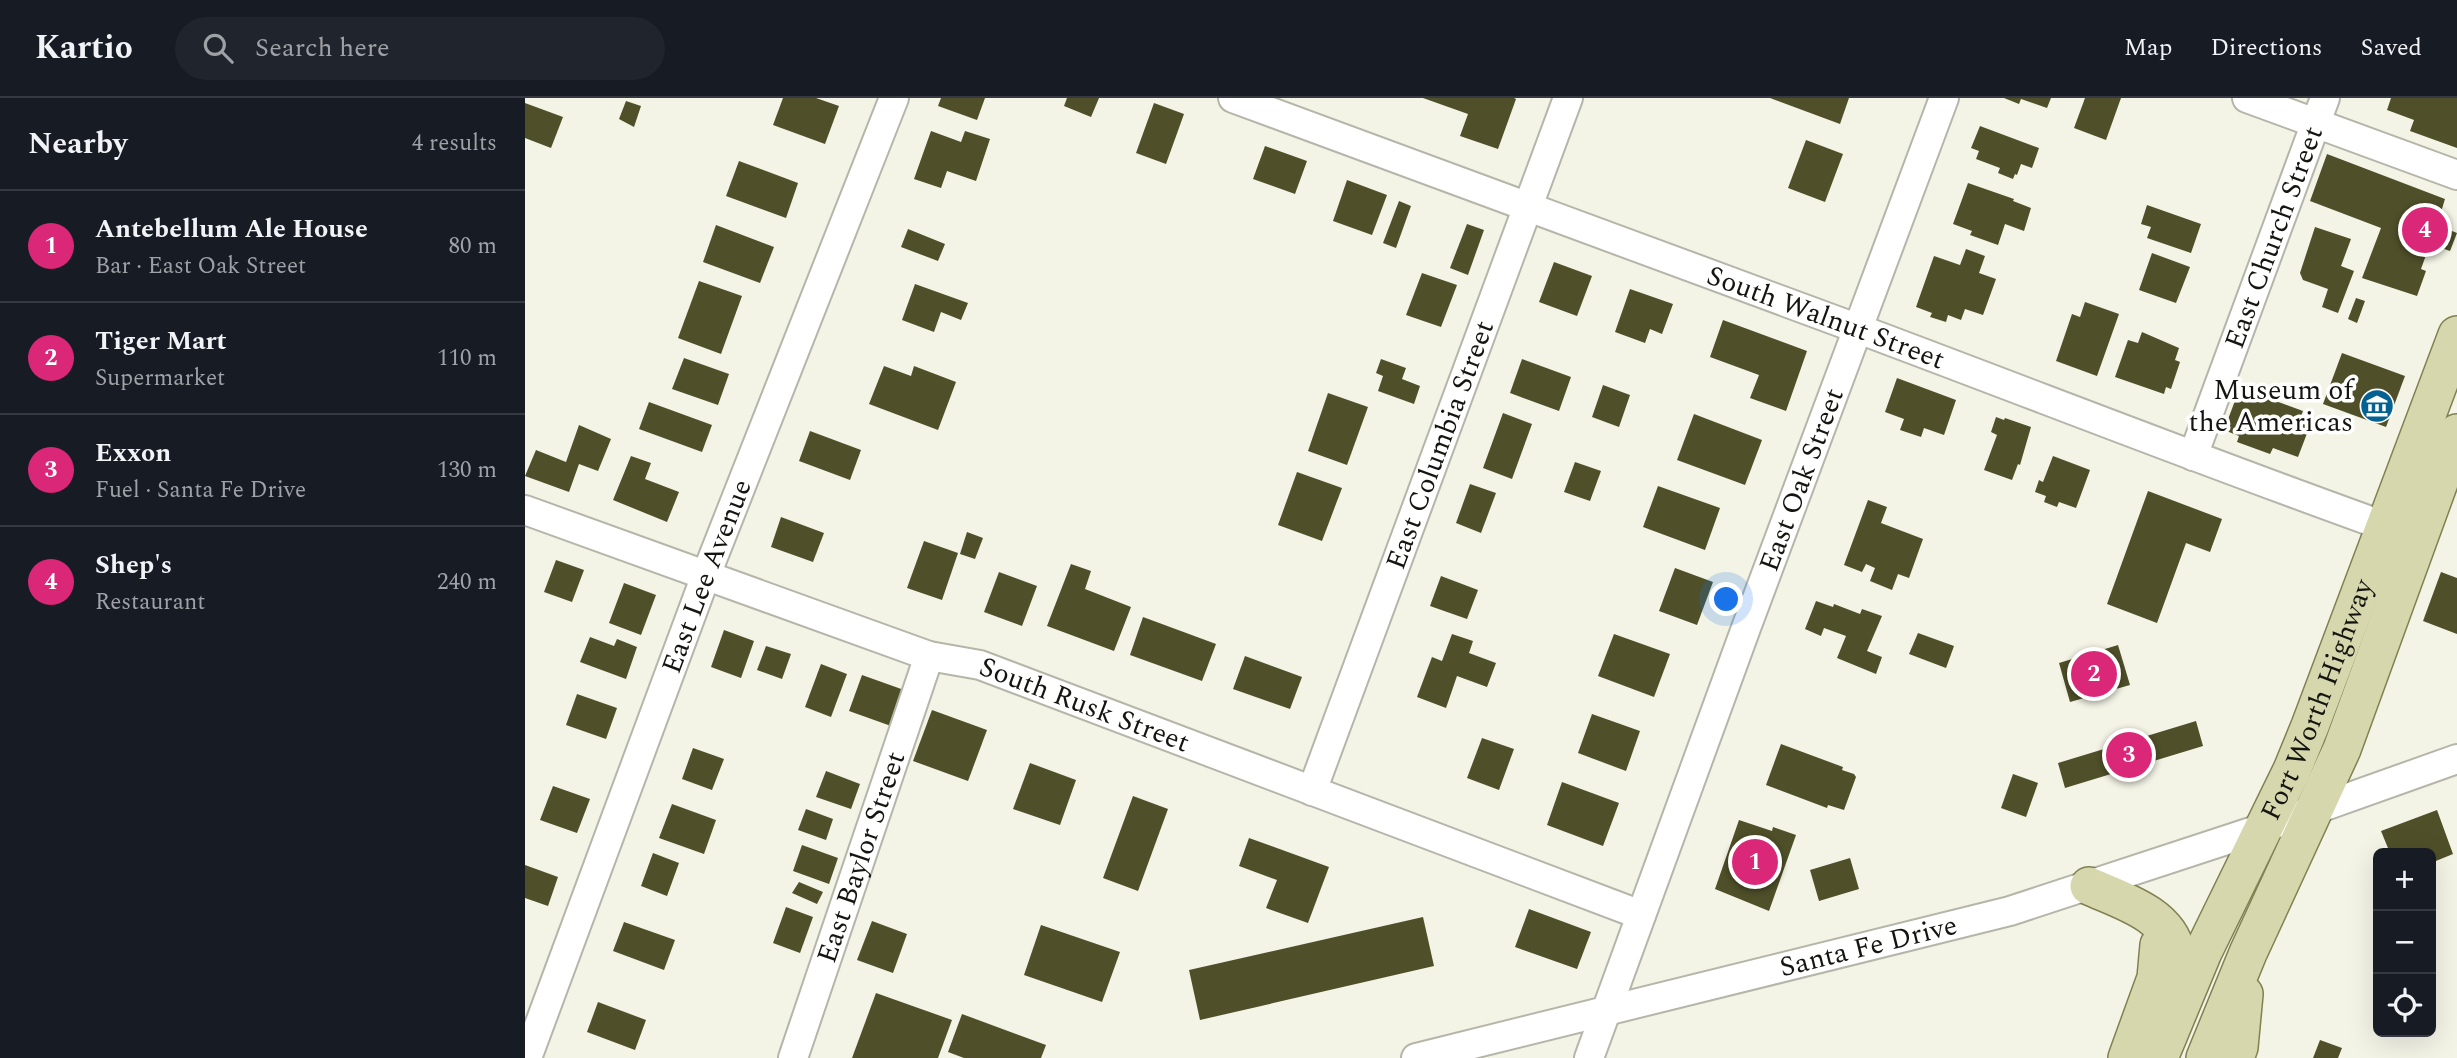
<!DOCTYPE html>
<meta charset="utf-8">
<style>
:root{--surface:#171b24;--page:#20242c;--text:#f1f3f6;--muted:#9ea1a6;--line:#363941;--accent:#db2777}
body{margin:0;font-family:Spectral,serif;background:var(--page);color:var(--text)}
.controls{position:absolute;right:21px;bottom:21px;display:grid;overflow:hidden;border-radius:10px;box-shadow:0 7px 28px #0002}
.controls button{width:63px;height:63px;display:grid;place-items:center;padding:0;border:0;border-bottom:2px solid var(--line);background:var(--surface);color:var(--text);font:35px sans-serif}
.you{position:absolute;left:1202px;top:502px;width:24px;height:24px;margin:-18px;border:5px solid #fff;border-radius:50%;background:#1a73e8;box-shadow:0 0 0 10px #1a73e833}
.badge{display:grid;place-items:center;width:46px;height:46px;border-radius:50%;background:var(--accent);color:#fff;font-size:23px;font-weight:700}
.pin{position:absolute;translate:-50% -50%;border:4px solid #fff;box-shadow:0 2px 7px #0006}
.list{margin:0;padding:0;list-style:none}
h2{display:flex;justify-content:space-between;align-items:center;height:91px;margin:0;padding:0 28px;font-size:30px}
h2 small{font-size:23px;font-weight:400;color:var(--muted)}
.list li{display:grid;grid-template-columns:46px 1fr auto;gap:21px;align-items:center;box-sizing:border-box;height:112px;padding:0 28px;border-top:2px solid var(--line)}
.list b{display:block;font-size:26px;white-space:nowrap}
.list p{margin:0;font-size:23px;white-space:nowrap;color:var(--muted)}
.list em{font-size:23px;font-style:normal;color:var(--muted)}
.icon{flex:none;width:38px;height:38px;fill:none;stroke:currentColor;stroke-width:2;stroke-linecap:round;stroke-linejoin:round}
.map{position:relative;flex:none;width:1932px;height:960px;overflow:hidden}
header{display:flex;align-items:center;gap:42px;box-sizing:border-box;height:98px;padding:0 35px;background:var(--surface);border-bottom:2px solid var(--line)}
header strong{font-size:33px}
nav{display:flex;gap:38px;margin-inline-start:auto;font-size:24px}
.search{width:490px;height:63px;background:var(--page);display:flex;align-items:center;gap:18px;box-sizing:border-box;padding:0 24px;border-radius:38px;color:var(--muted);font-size:26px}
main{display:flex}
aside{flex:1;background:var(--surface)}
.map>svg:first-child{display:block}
.building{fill:#4f5029}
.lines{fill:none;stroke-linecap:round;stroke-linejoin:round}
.minor-casing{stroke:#b5b6a9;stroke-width:32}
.major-casing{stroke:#808152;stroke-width:40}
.minor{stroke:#fff;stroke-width:28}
.major{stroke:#d6d7ad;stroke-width:37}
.labels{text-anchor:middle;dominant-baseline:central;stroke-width:7;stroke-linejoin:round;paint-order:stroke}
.street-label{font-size:28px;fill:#141410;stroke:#fff}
.poi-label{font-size:28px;fill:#141410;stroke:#fff;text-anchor:end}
</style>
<header>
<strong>Kartio</strong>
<div class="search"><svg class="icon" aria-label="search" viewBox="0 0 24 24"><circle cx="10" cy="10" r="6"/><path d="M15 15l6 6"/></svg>Search here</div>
<nav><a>Map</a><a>Directions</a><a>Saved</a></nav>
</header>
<main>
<aside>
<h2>Nearby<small>4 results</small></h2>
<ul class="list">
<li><span class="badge">1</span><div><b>Antebellum Ale House</b><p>Bar · East Oak Street</p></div><em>80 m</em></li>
<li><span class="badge">2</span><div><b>Tiger Mart</b><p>Supermarket</p></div><em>110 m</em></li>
<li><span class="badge">3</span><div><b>Exxon</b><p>Fuel · Santa Fe Drive</p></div><em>130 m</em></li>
<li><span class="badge">4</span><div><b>Shep's</b><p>Restaurant</p></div><em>240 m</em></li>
</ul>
</aside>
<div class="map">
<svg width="1932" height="960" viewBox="0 0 1932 960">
<rect width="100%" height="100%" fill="#f3f4e6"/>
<g class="building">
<path d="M258 0H291L314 8 300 46 248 27Z"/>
<path d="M416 0H460L452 22 413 8Z"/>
<path d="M542 0H574L566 19 539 8Z"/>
<path d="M898 0H989L991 1 973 51 935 38 943 16Z"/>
<path d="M1245 0H1324L1315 26Z"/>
<path d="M1479 0H1526L1522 10 1496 1 1494 6Z"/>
<path d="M1560 0H1596L1581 42 1549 30Z"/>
<path d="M1866 0H1932V50L1885 33 1889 22 1862 12Z"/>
<path d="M101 3 116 8 109 29 94 21Z"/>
<path d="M0 5 38 19 26 50 0 40Z"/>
<path d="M629 5 659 16 641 66 611 55Z"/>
<path d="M1455 28 1514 50 1507 70 1496 66 1492 77 1490 76 1488 81 1473 75 1475 70 1451 61 1454 53 1446 50Z"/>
<path d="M406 33 436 44 440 33 465 41 451 83 422 73 416 90 389 81Z"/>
<path d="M1281 42 1318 56 1300 104 1263 90Z"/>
<path d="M740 48 782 63 770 96 728 81Z"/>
<path d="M1802 56 1920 101 1912 127 1932 135 1925 153 1905 146 1896 171 1901 173 1892 198 1837 180 1856 130 1785 103Z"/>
<path d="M214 63 273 85 261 120 201 98Z"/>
<path d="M822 82 862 97 847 137 808 123Z"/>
<path d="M1443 85 1489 101 1488 103 1506 110 1499 133 1480 126 1473 147 1445 137 1447 133 1428 126Z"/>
<path d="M874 103 886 108 871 150 858 145Z"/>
<path d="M1622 107 1676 126 1666 155 1622 140 1626 129 1616 126Z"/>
<path d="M942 126 959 132 943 177 925 170Z"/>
<path d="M191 127 249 149 235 185 178 164Z"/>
<path d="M1790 129 1826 141 1816 168 1829 173 1813 215 1797 209 1803 191 1778 182 1775 175Z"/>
<path d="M383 131 420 146 413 163 376 149Z"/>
<path d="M1441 151 1460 158 1454 175 1471 181 1458 217 1440 211 1436 222 1423 217 1421 224 1405 219 1407 215 1391 209 1409 158 1435 167Z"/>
<path d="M1627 155 1665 169 1651 205 1614 192Z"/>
<path d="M1029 164 1067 178 1052 218 1014 204Z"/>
<path d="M897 175 932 187 916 229 881 217Z"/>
<path d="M174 183 217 198 196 256 153 240Z"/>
<path d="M390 186 443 205 436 222 416 214 409 234 377 222Z"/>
<path d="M1105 191 1148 206 1137 236 1125 231 1120 245 1090 234Z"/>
<path d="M1831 200 1840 203 1832 225 1823 221Z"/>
<path d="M1560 204 1594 216 1572 278 1531 263 1547 216 1555 219Z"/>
<path d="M1198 222 1282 253 1261 313 1225 300 1234 277 1185 259Z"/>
<path d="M1617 234 1654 250 1650 262 1655 264 1646 291 1641 289 1639 296 1590 279 1603 242 1613 245Z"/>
<path d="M1817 255 1880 278 1861 329 1798 306Z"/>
<path d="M159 260 204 276 193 307 147 291Z"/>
<path d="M856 261 881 270 877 281 895 288 889 306 853 293 858 278 851 275Z"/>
<path d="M997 261 1046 279 1034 313 985 295Z"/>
<path d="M359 268 386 278 389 268 431 284 413 332 344 306Z"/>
<path d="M1372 280 1431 302 1419 337 1399 330 1396 339 1375 332 1379 321 1360 314Z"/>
<path d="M1078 287 1105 297 1094 329 1067 319Z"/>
<path d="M1723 293 1778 313 1775 321 1786 325 1773 359 1748 350 1745 356 1712 344 1714 338 1699 332 1711 300 1719 303Z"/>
<path d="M803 295 843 309 822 367 783 353Z"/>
<path d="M124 304 187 327 177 354 114 331Z"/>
<path d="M978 315 1007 326 987 381 958 370Z"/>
<path d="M1169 316 1237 342 1220 387 1152 362Z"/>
<path d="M1471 319 1479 322 1480 320 1506 329 1495 367 1493 366 1487 382 1459 372 1472 337 1466 334Z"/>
<path d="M54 327 86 341 73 373 54 366 44 394 0 378 11 352 41 364Z"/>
<path d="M285 333 336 352 325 382 274 363Z"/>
<path d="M106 358 126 365 120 381 154 394 142 424 88 402Z"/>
<path d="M1528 358 1565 372 1551 410 1534 404 1532 409 1519 404 1521 398 1510 394 1514 382 1518 384Z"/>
<path d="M1050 364 1076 373 1065 403 1039 394Z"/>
<path d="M772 374 817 390 797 443 753 427Z"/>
<path d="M945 386 971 395 956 435 931 425Z"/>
<path d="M1133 388 1195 410 1180 452 1118 429Z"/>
<path d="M1623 393 1697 421 1685 454 1661 445 1632 525 1582 506Z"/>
<path d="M1343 402 1362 409 1356 425 1398 441 1384 480 1373 476 1367 492 1345 483 1350 470 1341 466 1337 474 1319 467Z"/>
<path d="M256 419 299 435 288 464 246 449Z"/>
<path d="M442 434 458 440 450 461 435 456Z"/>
<path d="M399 443 433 455 417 502 382 490Z"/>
<path d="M31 462 59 472 47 504 19 494Z"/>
<path d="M546 466 566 473 560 491 606 509 589 553 522 528Z"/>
<path d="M1150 470 1188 484 1172 527 1134 513Z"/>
<path d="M474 474 512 488 497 528 459 514Z"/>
<path d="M1916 474 1932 480V536L1898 523Z"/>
<path d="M916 478 953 492 942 521 905 508Z"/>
<path d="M99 485 131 497 116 537 84 525Z"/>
<path d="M1291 503 1308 509 1309 506 1335 516 1337 511 1357 518 1342 553 1357 559 1351 576 1312 560 1321 538 1299 530 1296 538 1280 531Z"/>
<path d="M618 519 691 546 677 583 605 557Z"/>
<path d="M199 532 229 543 216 580 186 569Z"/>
<path d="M1393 535 1429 548 1421 570 1384 556Z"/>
<path d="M927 536 948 543 944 555 971 565 962 589 932 578 921 610 892 599 907 559 917 563Z"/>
<path d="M1089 536 1145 556 1129 599 1073 578Z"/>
<path d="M65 539 89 548 92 541 112 549 101 581 55 564Z"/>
<path d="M1593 547 1605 587 1545 604 1534 565Z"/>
<path d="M241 548 266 556 257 581 232 572Z"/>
<path d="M720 558 777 579 765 611 708 591Z"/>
<path d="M296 566 322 576 306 619 280 609Z"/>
<path d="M337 577 379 592 366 628 324 613Z"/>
<path d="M52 596 92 610 81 641 41 627Z"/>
<path d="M407 612 462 632 443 683 388 663Z"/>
<path d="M1067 616 1115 633 1101 673 1053 655Z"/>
<path d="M1671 623 1678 648 1540 690 1533 665Z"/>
<path d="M957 640 989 651 974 692 942 680Z"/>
<path d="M1256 646 1318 669 1317 672 1329 676 1331 679 1319 712 1303 707 1302 710 1241 687Z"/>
<path d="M168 650 199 661 187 692 157 681Z"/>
<path d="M505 665 551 682 535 727 488 711Z"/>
<path d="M301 673 335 686 326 711 291 699Z"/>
<path d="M1488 676 1513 685 1501 719 1476 710Z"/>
<path d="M1037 684 1094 705 1078 748 1022 727Z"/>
<path d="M28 688 65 701 52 735 15 722Z"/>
<path d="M608 698 643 711 613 793 578 780Z"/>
<path d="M147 706 191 722 179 756 134 740Z"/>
<path d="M281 711 308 721 301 742 273 732Z"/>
<path d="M1912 712 1928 756 1906 765V755H1865L1856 733Z"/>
<path d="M1214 722 1247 733 1248 729 1271 737 1244 813 1190 791Z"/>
<path d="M724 740 804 769 783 825 741 810 752 782 714 768Z"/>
<path d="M277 747 313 760 304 786 268 773Z"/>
<path d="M128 755 154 765 142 798 116 788Z"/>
<path d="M1325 760 1334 791 1294 803 1285 772Z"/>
<path d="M0 767 33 779 23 808 0 800Z"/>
<path d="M274 784 298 794 292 806 267 795Z"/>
<path d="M261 809 288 819 275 855 248 845Z"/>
<path d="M1004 811 1066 834 1052 871 990 849Z"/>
<path d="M898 819 909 868 675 922 664 872Z"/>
<path d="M347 823 382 836 368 875 332 862Z"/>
<path d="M99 824 150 842 139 872 88 853Z"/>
<path d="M516 827 595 854 577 904 499 877Z"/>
<path d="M351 895 427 922 413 960H327Z"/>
<path d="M73 904 121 922 110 952 62 934Z"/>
<path d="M437 916 521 947 516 960H439L423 954Z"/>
<path d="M1795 942 1817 950 1813 960H1788Z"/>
</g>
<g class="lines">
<g class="minor-casing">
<g id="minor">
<path id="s1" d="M708 0C915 78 1123 154 1331 230 1513 298 1693 369 1876 434"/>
<path d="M1722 0 1932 77"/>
<path id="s2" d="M1668 358 1800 0"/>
<path id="s3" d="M0 412 404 558 455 567 1116 817"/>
<path id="s4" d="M787 693 1043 0"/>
<path id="s5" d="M2 960 181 477 369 0"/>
<path id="s6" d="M268 960 404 558"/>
<path id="s7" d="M891 960 1485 813 1738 730 1932 661"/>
<path id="s8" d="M1064 960 1221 530 1419 0"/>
</g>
</g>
<g class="major-casing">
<g id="major">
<path d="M1564 788C1595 802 1644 816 1651 854 1654 870 1652 886 1651 903"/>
<path d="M1602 960 1631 880 1634 847"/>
<path id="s9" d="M1634 960 1678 854 1767 672 1785 628 1932 237"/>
<path d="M1680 960 1723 855 1817 651 1932 335"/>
<path d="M1710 960 1714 949 1719 896"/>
</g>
</g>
<use href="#minor" class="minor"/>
<use href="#major" class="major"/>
</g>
<defs>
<g id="museum-disc" transform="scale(1.75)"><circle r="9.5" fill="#056191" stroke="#fff"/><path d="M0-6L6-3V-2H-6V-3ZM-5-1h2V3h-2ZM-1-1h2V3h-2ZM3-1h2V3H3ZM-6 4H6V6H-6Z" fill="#fff"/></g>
</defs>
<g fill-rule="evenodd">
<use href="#museum-disc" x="1852" y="308"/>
</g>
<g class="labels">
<g class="street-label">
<text stroke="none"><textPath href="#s2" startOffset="233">East Church Street</textPath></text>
<text stroke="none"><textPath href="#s1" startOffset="632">South Walnut Street</textPath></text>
<text stroke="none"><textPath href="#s4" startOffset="369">East Columbia Street</textPath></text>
<text stroke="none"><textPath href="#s8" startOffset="616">East Oak Street</textPath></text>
<text stroke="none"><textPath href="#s5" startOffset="514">East Lee Avenue</textPath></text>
<text stroke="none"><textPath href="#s9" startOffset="392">Fort Worth Highway</textPath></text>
<text stroke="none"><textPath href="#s3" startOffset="593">South Rusk Street</textPath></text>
<text stroke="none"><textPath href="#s6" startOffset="212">East Baylor Street</textPath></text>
<text stroke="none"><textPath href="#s7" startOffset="466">Santa Fe Drive</textPath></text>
</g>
<g class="poi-label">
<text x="1828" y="292">Museum of<tspan x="1828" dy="32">the Americas</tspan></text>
</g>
</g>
</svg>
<div class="controls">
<button>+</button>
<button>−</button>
<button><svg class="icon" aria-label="locate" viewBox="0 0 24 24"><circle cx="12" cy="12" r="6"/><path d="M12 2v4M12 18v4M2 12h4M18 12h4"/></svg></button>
</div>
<div class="you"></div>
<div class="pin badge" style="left:1230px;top:764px">1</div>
<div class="pin badge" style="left:1569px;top:576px">2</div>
<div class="pin badge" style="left:1604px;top:657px">3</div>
<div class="pin badge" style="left:1900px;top:132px">4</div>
</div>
</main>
